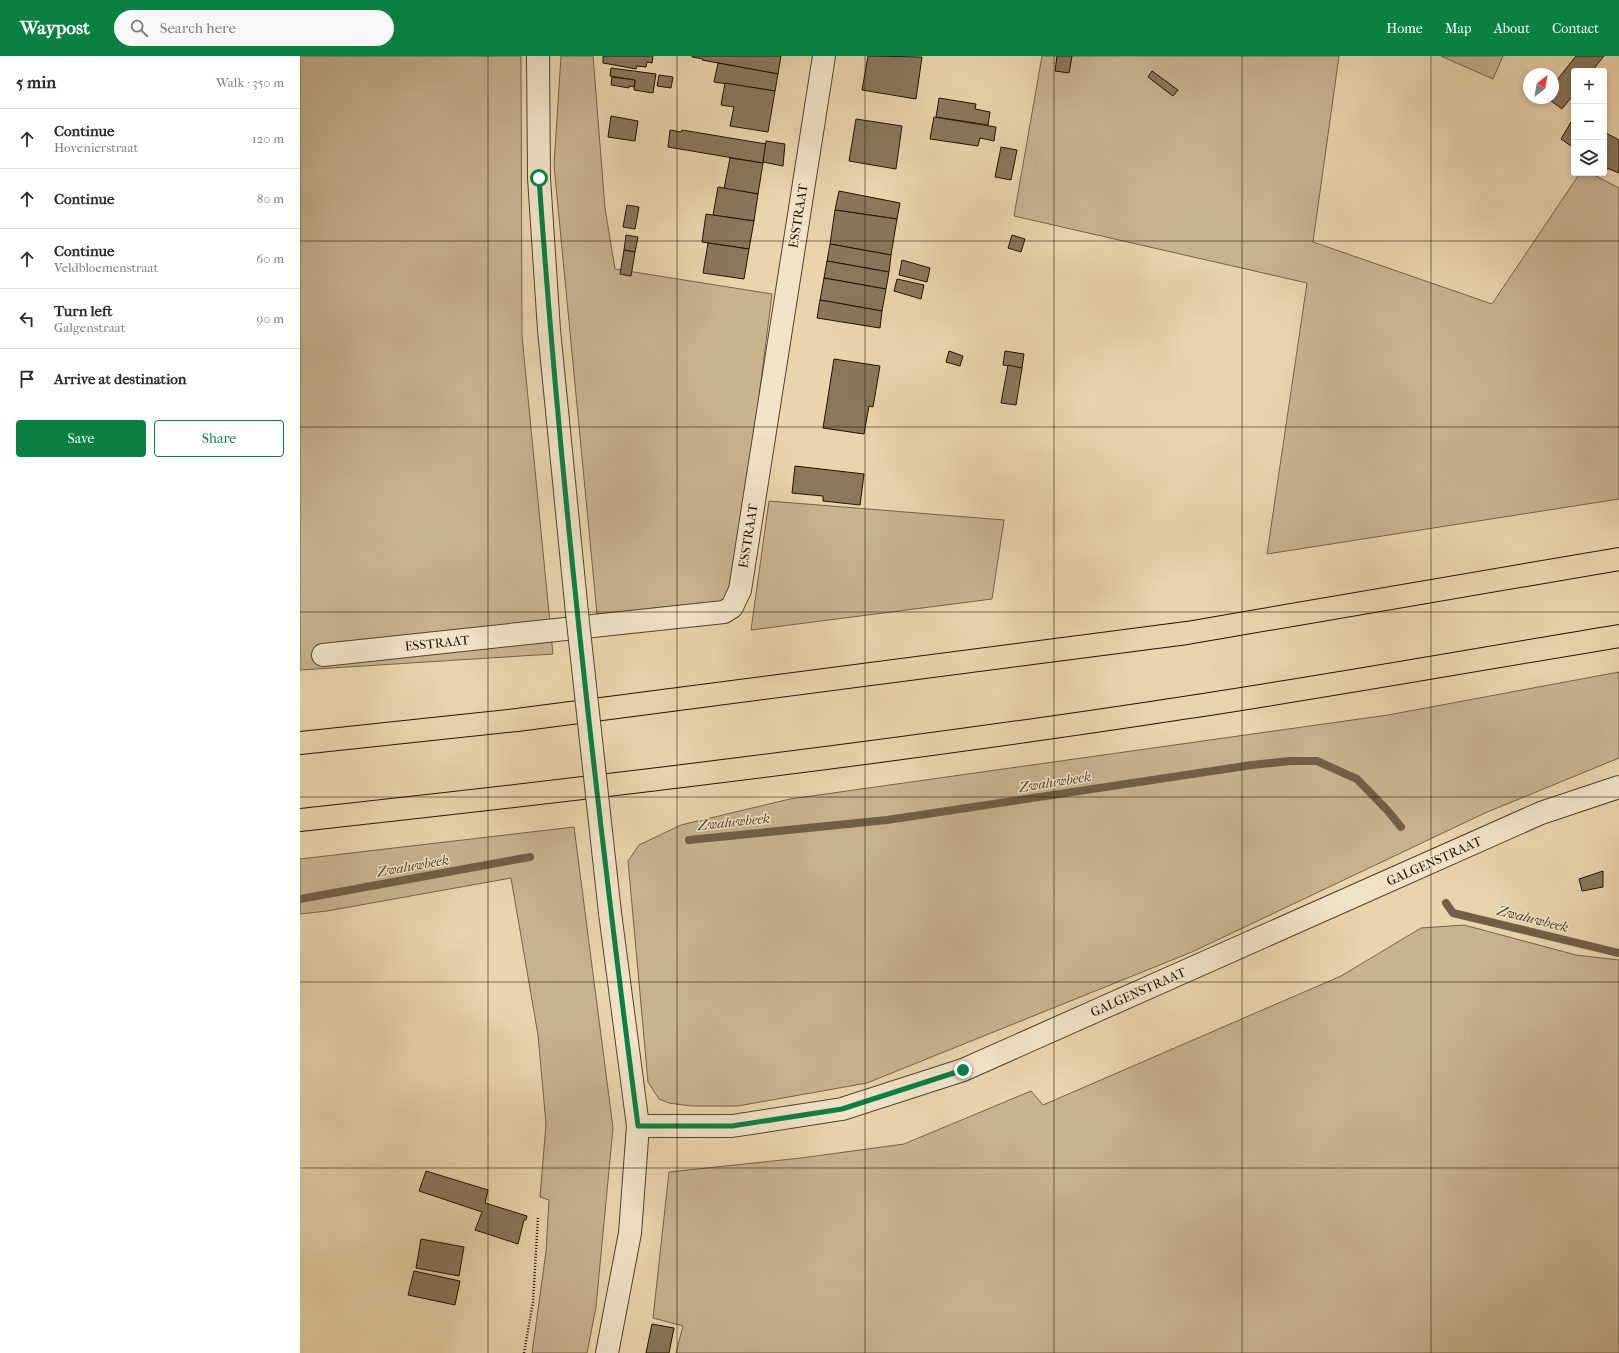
<!DOCTYPE html>
<meta charset="utf-8">
<style>
:root{--surface:#fff;--page:#f7f7f7;--text:#2b2b33;--muted:#7c7c81;--line:#e1e1e2;--accent:#0b8043}
body{margin:0;font-family:"IM FELL French Canon",serif;background:var(--page);color:var(--text)}
.controls{position:absolute;right:12px;top:12px;display:grid;overflow:hidden;border-radius:4px;box-shadow:0 2px 6px #0003}
.controls button{width:36px;height:36px;display:grid;place-items:center;padding:0;border:0;border-bottom:1px solid var(--line);background:var(--surface);color:var(--text);font:20px sans-serif}
.compass{position:absolute;left:1223px;top:12px;width:36px;height:36px;border-radius:50%;background:var(--surface);box-shadow:0 2px 6px #0003;rotate:31deg}
.stop{position:absolute;width:12px;height:12px;margin:-9px;border:3px solid #0b8043;border-radius:50%;background:#fff}
.stop.end{background:#0b8043;border-color:#fff;box-shadow:0 1px 4px #0008}
.list{margin:0;padding:0;list-style:none}
h2{display:flex;justify-content:space-between;align-items:center;height:52px;margin:0;padding:0 16px;font-size:17px}
h2 small{font-size:13px;font-weight:400;color:var(--muted)}
.list li{display:grid;grid-template-columns:26px 1fr auto;gap:12px;align-items:center;box-sizing:border-box;height:60px;padding:0 16px;border-top:1px solid var(--line)}
.list b{display:block;font-size:15px;white-space:nowrap}
.list p{margin:0;font-size:13px;white-space:nowrap;color:var(--muted)}
.list em{font-size:13px;font-style:normal;color:var(--muted)}
.actions{display:flex;gap:8px;padding:12px 16px}
.actions a{flex:1;padding:9px 0;border:1px solid var(--accent);border-radius:4px;text-align:center;font-size:14px;color:var(--accent)}
.actions .main{background:var(--accent);color:#fff}
.icon{flex:none;width:22px;height:22px;fill:none;stroke:currentColor;stroke-width:2;stroke-linecap:round;stroke-linejoin:round}
.map{position:relative;flex:none;width:1319px;height:1297px;overflow:hidden}
header{display:flex;align-items:center;gap:24px;box-sizing:border-box;height:56px;padding:0 20px;background:var(--accent);color:#fff}
header strong{font-size:19px}
nav{display:flex;gap:22px;margin-inline-start:auto;font-size:14px}
.search{width:280px;height:36px;background:var(--page);display:flex;align-items:center;gap:10px;box-sizing:border-box;padding:0 14px;border-radius:22px;color:var(--muted);font-size:15px}
main{display:flex}
aside{flex:1;background:var(--surface)}
.map>svg:first-child{display:block}
.green{fill:#c8b38f;stroke:#75624a}
.lines{fill:none;stroke-linecap:round;stroke-linejoin:round}
.stream{stroke:#715f47;stroke-width:8}
.building{fill:#8a775c;stroke:#221206}
.minor-casing{stroke:#54422f;stroke-width:24}
.motorway-casing{stroke:#221206;stroke-width:24}
.path{stroke:#221206;stroke-width:2.5;stroke-dasharray:1 2;stroke-linecap:butt}
.minor{stroke:#f1e3c8;stroke-width:22}
.motorway{stroke:#ead4ab;stroke-width:22}
.minor-bridge-casing{stroke:#54422f;stroke-width:24;stroke-linecap:butt}
.minor-bridge{stroke:#f1e3c8;stroke-width:22}
.route{stroke:#0b8043;stroke-width:5}
.grid{fill:none;stroke:#221206;stroke-width:1;stroke-opacity:0.55}
.labels{text-anchor:middle;dominant-baseline:central;stroke-width:3;stroke-linejoin:round;paint-order:stroke}
.street-label{font-size:13px;fill:#221206;stroke:#f1e3c8}
.water-label{font-size:14px;font-style:italic;fill:#574532;stroke:#f1e3c8}
</style>
<header>
<strong>Waypost</strong>
<div class="search"><svg class="icon" aria-label="search" viewBox="0 0 24 24"><circle cx="10" cy="10" r="6"/><path d="M15 15l6 6"/></svg>Search here</div>
<nav><a>Home</a><a>Map</a><a>About</a><a>Contact</a></nav>
</header>
<main>
<aside>
<h2>5 min<small>Walk · 350 m</small></h2>
<ul class="list">
<li><svg class="icon" aria-label="ahead" viewBox="0 0 24 24"><path d="M12 20V5M6 11l6-6 6 6"/></svg><div><b>Continue</b><p>Hovenierstraat</p></div><em>120 m</em></li>
<li><svg class="icon" aria-label="ahead" viewBox="0 0 24 24"><path d="M12 20V5M6 11l6-6 6 6"/></svg><div><b>Continue</b></div><em>80 m</em></li>
<li><svg class="icon" aria-label="ahead" viewBox="0 0 24 24"><path d="M12 20V5M6 11l6-6 6 6"/></svg><div><b>Continue</b><p>Veldbloemenstraat</p></div><em>60 m</em></li>
<li><svg class="icon" aria-label="left" viewBox="0 0 24 24"><path d="M17 20v-9H6M10 6l-5 5 5 5"/></svg><div><b>Turn left</b><p>Galgenstraat</p></div><em>90 m</em></li>
<li><svg class="icon" aria-label="arrive" viewBox="0 0 24 24"><path d="M6 21V4h12l-3 4 3 4H6"/></svg><div><b>Arrive at destination</b></div></li>
</ul>
<div class="actions"><a class="main">Save</a><a>Share</a></div>
</aside>
<div class="map">
<svg width="1319" height="1297" viewBox="0 0 1319 1297">
<rect width="100%" height="100%" fill="#ead4ab"/>
<filter id="stains"><feTurbulence type="fractalNoise" baseFrequency=".005" numOctaves="4"/><feColorMatrix values="0 0 0 0 .2 0 0 0 0 .09 0 0 0 0 .02 0 0 0 .5 -.17"/></filter>
<radialGradient id="worn" r=".72"><stop offset=".6" stop-color="#630" stop-opacity="0"/><stop offset="1" stop-color="#630" stop-opacity=".3"/></radialGradient>
<g class="green">
<path d="M0 0H221L222 280 253 598 0 614Z"/>
<path d="M261 0H293L305 152 315 213 472 238 434 540 429 547 297 558 254 109Z"/>
<path d="M742 0H1039L1013 186 1192 248 1280 117H1290L1319 132V443L967 498 1007 227 714 160Z"/>
<path d="M1141 0H1203L1193 23Z"/>
<path d="M469 445 704 464 692 543 451 574Z"/>
<path d="M1319 616V702L1185 757 892 896 567 1027 438 1050H391L369 1047 359 1043 348 1026 328 805 339 789 381 769 490 743 1088 659Z"/>
<path d="M274 771 313 1072 296 1251 287 1297H232L246 1196 249 1144 240 1141 246 1068 238 979 211 822 27 855 0 858V803Z"/>
<path d="M1164 869 1276 899 1319 904V1297H376L383 1270 353 1262 369 1116 501 1102 604 1088 731 1035 743 1049 1041 920 1121 872Z"/>
</g>
<g class="lines">
<g class="stream">
<path d="M389 784 587 764 952 709 990 705H1017L1057 723 1088 755 1101 771"/>
<path d="M0 843 230 801"/>
<path d="M1146 847 1153 857 1319 897"/>
</g>
</g>
<g class="building">
<path d="M303 0H353L352 7 347 6 346 11 337 10 336 13 303 7Z"/>
<path d="M392 0H481L478 18 402 4 403 3 392 1Z"/>
<path d="M568 0 622 1 616 43 562 34Z"/>
<path d="M757 0H772L769 17 755 15Z"/>
<path d="M1276 0H1304L1292 15H1274V38L1262 53 1247 42H1253V29Z"/>
<path d="M418 7 478 18 475 35 414 26Z"/>
<path d="M311 12 356 18 353 37 334 34 335 24 310 20Z"/>
<path d="M852 15 878 34 873 40 848 21Z"/>
<path d="M359 19 373 21 371 32 357 30Z"/>
<path d="M312 21 335 24 334 31 329 30V32L311 29Z"/>
<path d="M425 27 475 35 468 76 430 70 434 51 421 49Z"/>
<path d="M639 42 676 48 675 53 690 56 688 69 636 61Z"/>
<path d="M311 60 338 65 335 85 308 81Z"/>
<path d="M634 61 696 71 694 85 680 82 678 90 630 83Z"/>
<path d="M1274 61V94V92L1261 83Z"/>
<path d="M556 63 602 70 596 113 549 105Z"/>
<path d="M370 74 381 76 382 74 466 88 463 107 368 91Z"/>
<path d="M1304 76 1319 84V117L1304 111Z"/>
<path d="M466 85 485 88 483 110 463 106Z"/>
<path d="M701 91 717 94 711 124 695 121Z"/>
<path d="M430 102 463 107 458 138 424 133Z"/>
<path d="M418 131 458 138 454 165 413 159Z"/>
<path d="M539 135 600 147 597 163 535 154Z"/>
<path d="M327 149 339 151 335 173 323 171Z"/>
<path d="M535 154 597 163 591 199 530 188Z"/>
<path d="M406 158 454 165 449 193 402 186Z"/>
<path d="M326 179 338 181 335 196 324 194Z"/>
<path d="M712 179 725 183 721 196 708 192Z"/>
<path d="M408 187 449 193 444 223 403 217Z"/>
<path d="M530 188 591 199 589 216 527 205Z"/>
<path d="M324 194 335 196 331 220 320 218Z"/>
<path d="M602 204 630 212 627 226 599 219Z"/>
<path d="M527 205 589 216 586 233 524 222Z"/>
<path d="M524 222 586 233 582 255 520 244Z"/>
<path d="M597 223 624 229 621 243 594 235Z"/>
<path d="M520 244 582 255 580 272 517 262Z"/>
<path d="M649 295 663 300 660 310 646 306Z"/>
<path d="M705 295 724 298 722 312 703 309Z"/>
<path d="M534 303 580 310 573 351 569 350 564 378 523 372Z"/>
<path d="M708 309 722 312 716 349 701 347Z"/>
<path d="M495 410 564 418 560 449 523 445V440L492 437Z"/>
<path d="M1303 815V831L1282 835 1279 823Z"/>
<path d="M126 1115 188 1134 185 1147 227 1160 226 1164H224L218 1188 175 1174 182 1156 119 1135Z"/>
<path d="M121 1183 164 1191 159 1220 116 1212Z"/>
<path d="M114 1215 160 1225 155 1249 108 1239Z"/>
<path d="M352 1268 374 1272 369 1297H346Z"/>
</g>
<g class="lines">
<g class="minor-casing">
<g id="minor">
<path d="M238 0 239 122 249 274 277 557"/>
<path d="M23 599 424 556 432 551 440 534 524 0"/>
<path d="M338 1070H432L542 1053 663 1014 1241 757 1319 731"/>
<path d="M307 1297 330 1177 338 1070 310 857"/>
</g>
</g>
<g class="motorway-casing">
<g id="motorway">
<path d="M0 687 217 664 887 577 1319 503"/>
<path d="M0 764C295 732 590 697 883 652 1029 630 1174 604 1319 580"/>
</g>
</g>
<path class="path" d="M224 1297 233 1246 238 1161"/>
<use href="#minor" class="minor"/>
<use href="#motorway" class="motorway"/>
<g class="minor-bridge-casing">
<path id="minor-bridge" d="M277 557 310 857"/>
</g>
<use href="#minor-bridge" class="minor-bridge"/>
</g>
<g class="lines">
<path class="route" d="M239 122C261 439 297 755 338 1070H432L542 1053 663 1014"/>
</g>
<path class="grid" d="M188 0V1297M377 0V1297M565 0V1297M754 0V1297M942 0V1297M1131 0V1297M0 185H1319M0 371H1319M0 556H1319M0 741H1319M0 926H1319M0 1112H1319"/>
<g class="labels">
<g class="street-label">
<text transform="translate(498 160) rotate(-81)">ESSTRAAT</text>
<text transform="translate(448 480) rotate(-81)">ESSTRAAT</text>
<text transform="translate(137 587) rotate(-6)">ESSTRAAT</text>
<text transform="translate(1134 805) rotate(-24)">GALGENSTRAAT</text>
<text transform="translate(838 936) rotate(-24)">GALGENSTRAAT</text>
</g>
<g class="water-label">
<text transform="translate(755 726) rotate(-9)">Zwaluwbeek</text>
<text transform="translate(434 766) rotate(-6)">Zwaluwbeek</text>
<text transform="translate(113 810) rotate(-10)">Zwaluwbeek</text>
<text transform="translate(1233 863) rotate(14)">Zwaluwbeek</text>
</g>
</g>
<rect width="100%" height="100%" filter="url(#stains)"/>
<rect width="100%" height="100%" fill="url(#worn)"/>
</svg>
<div class="controls">
<button>+</button>
<button>−</button>
<button><svg class="icon" aria-label="layers" viewBox="0 0 24 24"><path d="M12 4l9 5-9 5-9-5zM3 14l9 5 9-5"/></svg></button>
</div>
<svg class="compass" viewBox="-18 -18 36 36"><path d="M0-13l5 13h-10z" fill="#e53935"/><path d="M0 13l5-13h-10z" fill="#7c7c81"/></svg>
<div class="stop" style="left:239px;top:122px"></div>
<div class="stop end" style="left:663px;top:1014px"></div>
</div>
</main>
